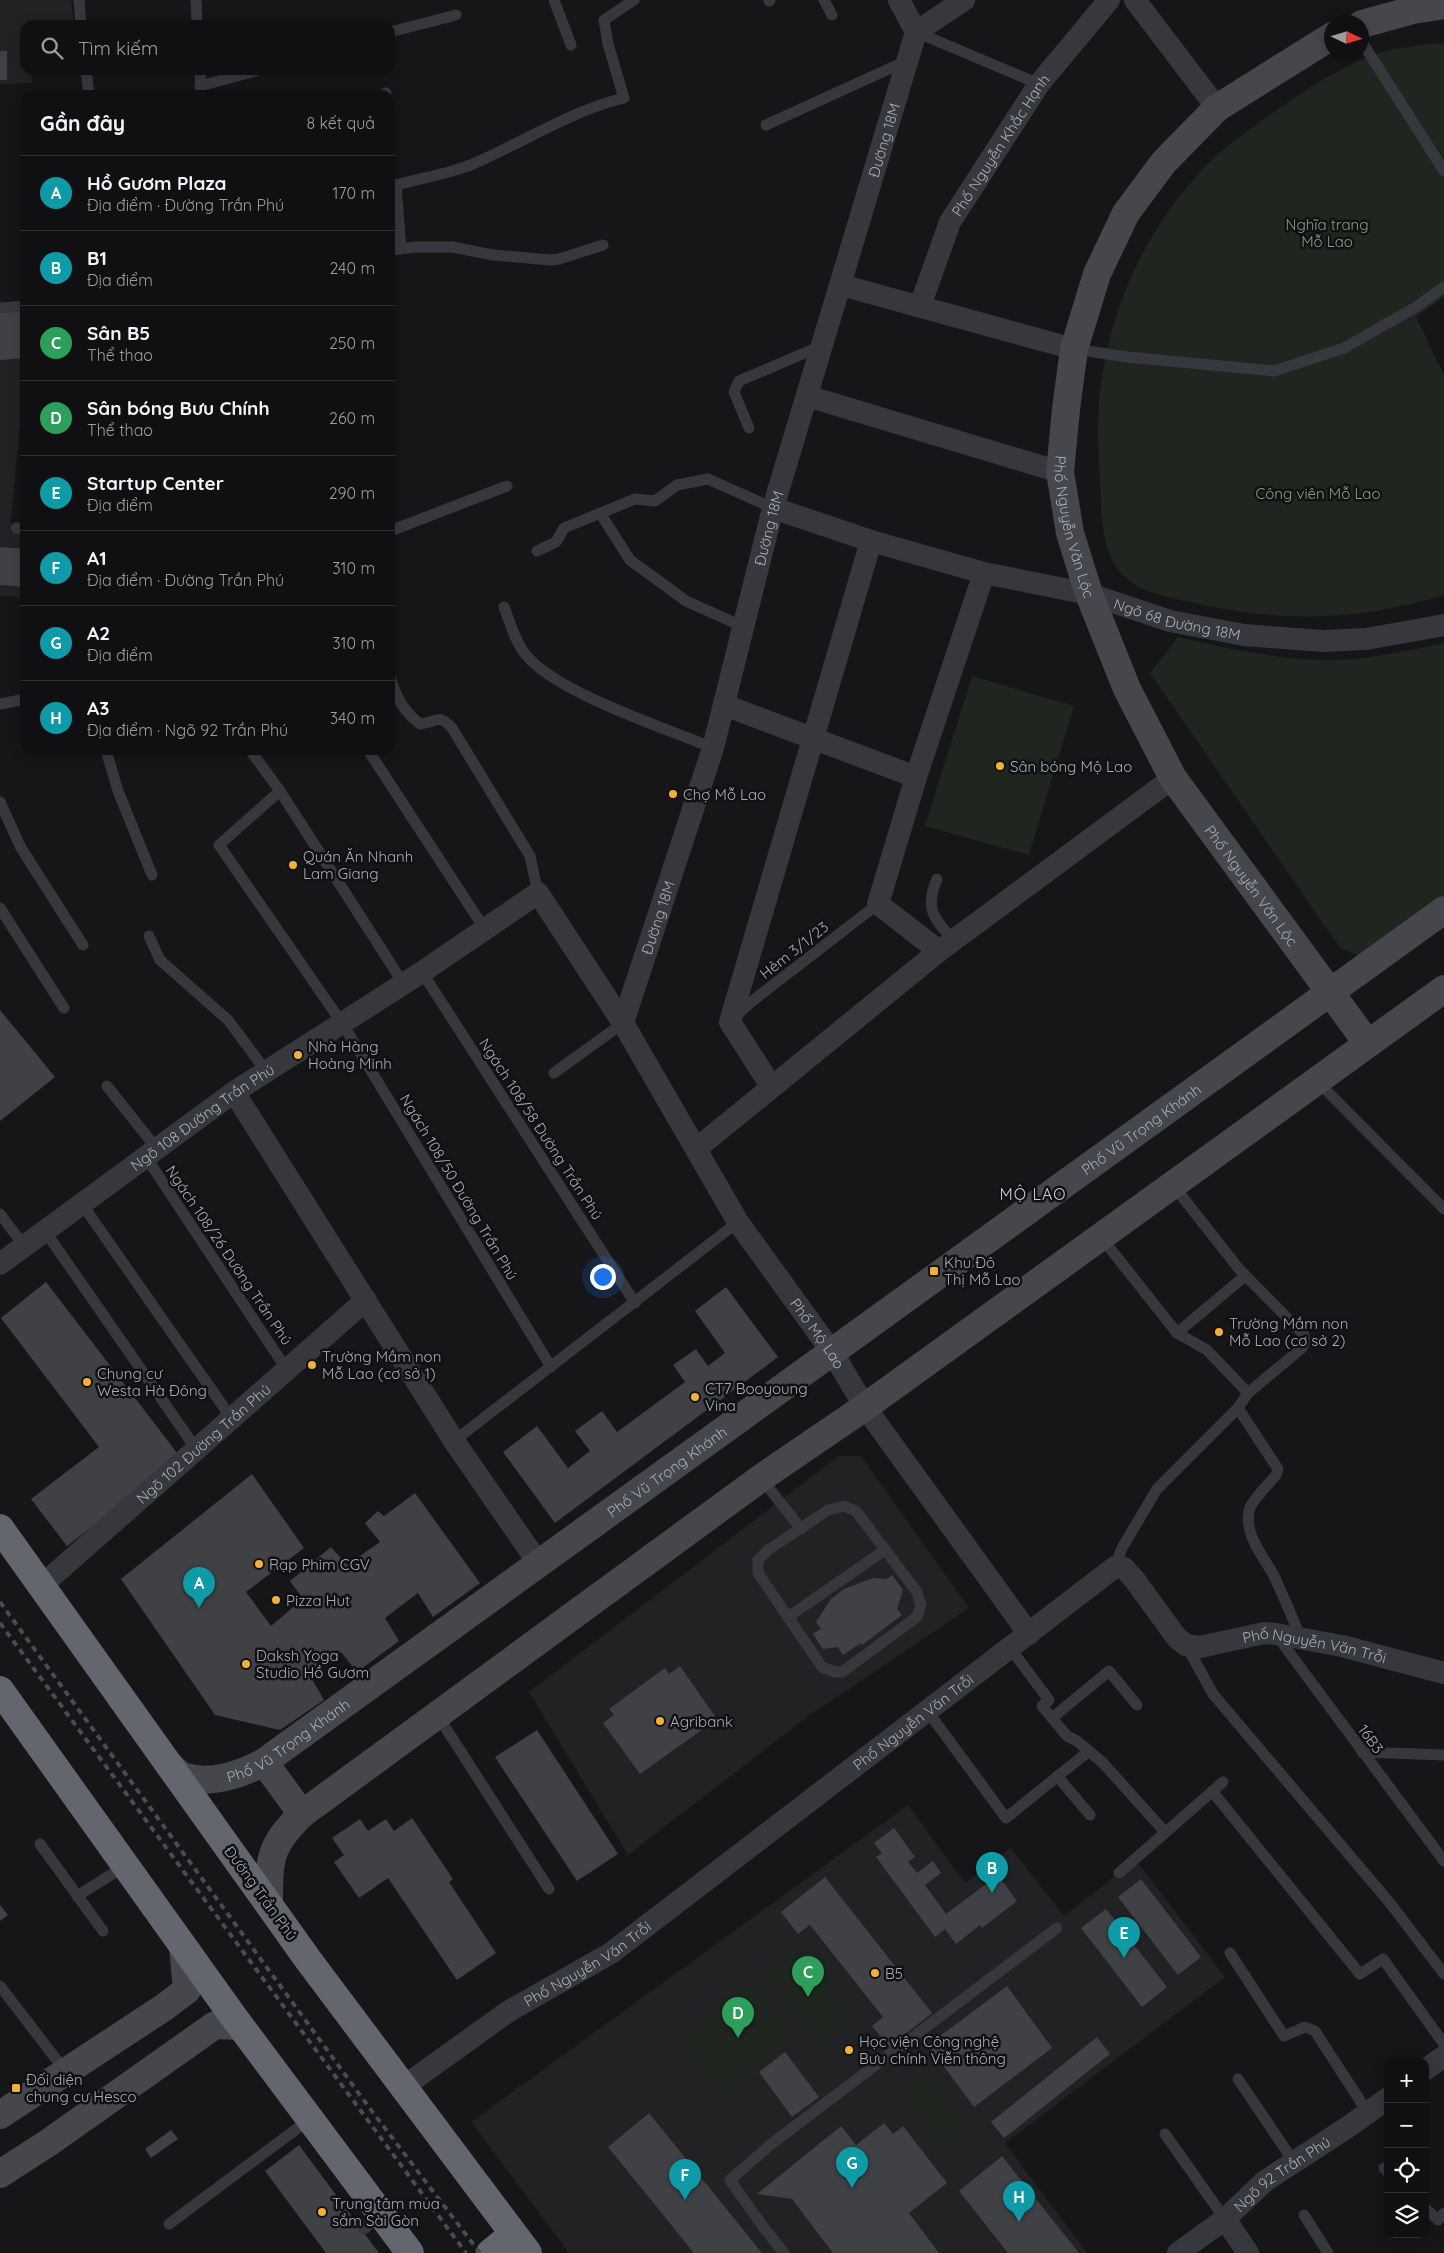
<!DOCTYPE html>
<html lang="vi">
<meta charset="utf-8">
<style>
:root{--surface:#101012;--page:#19191b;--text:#f1f3f6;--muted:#9c9d9f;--line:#303032;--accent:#0b8043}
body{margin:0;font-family:Quicksand,sans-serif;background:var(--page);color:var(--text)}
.controls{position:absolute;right:15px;bottom:15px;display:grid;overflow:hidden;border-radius:10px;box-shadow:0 2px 12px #0003}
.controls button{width:45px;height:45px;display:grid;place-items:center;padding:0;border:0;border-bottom:1px solid var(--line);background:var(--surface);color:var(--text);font:25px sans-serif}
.compass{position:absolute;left:1324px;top:15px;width:45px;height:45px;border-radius:50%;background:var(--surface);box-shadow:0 2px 12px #0003;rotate:94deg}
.you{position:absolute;left:602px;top:1276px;width:18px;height:18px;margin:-12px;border:4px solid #fff;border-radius:50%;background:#1a73e8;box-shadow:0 0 0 8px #1a73e833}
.badge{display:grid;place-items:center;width:32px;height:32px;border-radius:50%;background:var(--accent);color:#fff;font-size:16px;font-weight:700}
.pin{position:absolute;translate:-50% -41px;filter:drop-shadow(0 1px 2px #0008)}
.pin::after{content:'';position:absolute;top:26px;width:18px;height:15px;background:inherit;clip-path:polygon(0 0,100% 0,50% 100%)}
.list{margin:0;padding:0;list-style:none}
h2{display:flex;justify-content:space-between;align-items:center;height:65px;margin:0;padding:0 20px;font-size:21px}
h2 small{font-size:16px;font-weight:400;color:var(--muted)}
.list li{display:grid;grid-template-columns:32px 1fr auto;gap:15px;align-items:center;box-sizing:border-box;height:75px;padding:0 20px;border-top:1px solid var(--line)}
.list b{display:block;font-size:19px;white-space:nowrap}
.list p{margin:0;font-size:16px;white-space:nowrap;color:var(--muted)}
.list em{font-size:16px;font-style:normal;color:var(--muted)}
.icon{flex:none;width:28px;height:28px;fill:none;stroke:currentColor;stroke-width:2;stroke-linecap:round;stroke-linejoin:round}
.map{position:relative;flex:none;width:1444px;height:2253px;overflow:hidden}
.search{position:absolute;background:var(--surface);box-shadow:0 2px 12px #0003;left:20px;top:20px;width:375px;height:55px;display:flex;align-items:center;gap:12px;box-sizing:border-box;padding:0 18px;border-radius:15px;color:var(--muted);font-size:19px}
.panel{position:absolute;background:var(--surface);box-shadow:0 2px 12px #0003;left:20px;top:90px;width:375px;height:665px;border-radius:15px}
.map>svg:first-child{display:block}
.built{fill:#222225}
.green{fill:#1e261f}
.building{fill:#404145}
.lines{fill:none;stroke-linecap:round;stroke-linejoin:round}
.lane{stroke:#37383d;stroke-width:11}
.street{stroke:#37383d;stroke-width:22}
.secondary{stroke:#45474d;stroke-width:28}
.highway{stroke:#63666e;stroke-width:28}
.rail{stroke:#4a4c52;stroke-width:4;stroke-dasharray:6 5;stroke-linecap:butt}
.poi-dot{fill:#f2b134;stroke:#111113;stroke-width:2}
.labels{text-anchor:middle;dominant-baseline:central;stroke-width:5;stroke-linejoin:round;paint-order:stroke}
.street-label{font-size:15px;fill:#a8adb8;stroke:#111113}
.park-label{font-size:15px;fill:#7fa381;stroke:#111113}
.poi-label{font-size:15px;fill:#a8adb8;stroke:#111113;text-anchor:start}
.neighbourhood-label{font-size:16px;letter-spacing:1px;fill:#c9ccd4;stroke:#111113}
</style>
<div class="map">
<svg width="1444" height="2253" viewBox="0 0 1444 2253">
<rect width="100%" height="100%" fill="#161618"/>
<g class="built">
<path d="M0 0H71L74 25H25V70H31L32 83 0 84Z"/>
<path d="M25 308V400L22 401 10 532 25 533V597L0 596V310Z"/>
<path d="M839 1456H861L969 1608 807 1717 628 1855 529 1692Z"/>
<path d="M908 1805 965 1883 1011 1848 1064 1916 1136 1860 1225 1977 1005 2143 1087 2253H569L471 2122Z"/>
</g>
<g class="green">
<path d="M1444 43V297L1416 317 1444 375V595C1354 622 1281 623 1190 602 1164 596 1137 592 1119 571 1098 545 1102 496 1099 464 1091 355 1128 249 1202 170 1221 149 1245 133 1267 117 1301 93 1338 67 1377 54 1397 47 1422 45 1444 43Z"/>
<path d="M1178 637C1226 648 1273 659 1322 660 1363 661 1404 651 1444 643V895L1360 956 1340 948 1150 673Z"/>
<path d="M972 676 1074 706 1029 855 925 826Z"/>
<path d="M798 1947 851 2020 818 2045 766 1973Z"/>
<path d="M753 1981 797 2037 722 2095 679 2039Z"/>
<path d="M926 2073 965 2126 940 2146 901 2092Z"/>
</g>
<g class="building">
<rect x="0" y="51" width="7" height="29"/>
<path d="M25 311V358L0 360V313Z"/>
<path d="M0 547 25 549V587L0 585Z"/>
<path d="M0 1010 55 1077 0 1121Z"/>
<path d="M46 1282 181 1458 67 1546 31 1499 99 1447 1 1318Z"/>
<path d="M726 1287 778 1357 555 1523 503 1452 537 1426 568 1468 590 1451 575 1431 602 1411 617 1432 685 1382 673 1365 696 1349 708 1366 725 1353 695 1311Z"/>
<path d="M252 1474 304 1548 246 1592 271 1626 303 1599 290 1581 331 1547 347 1565 380 1542 365 1523 378 1511 384 1516 415 1493 480 1583 433 1617 418 1593 385 1618 399 1641 357 1672 341 1652 311 1677 324 1700 280 1730 215 1715 121 1579Z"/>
<path d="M892 1575 903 1590 897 1609 902 1615 862 1645 861 1643 843 1655 838 1647 823 1649 813 1634 821 1629 816 1622 831 1599 844 1589 873 1578 887 1579Z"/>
<path d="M680 1666 717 1719 640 1774 603 1723 614 1715 609 1709 665 1668 669 1674Z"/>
<path d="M537 1730 618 1854 577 1881 495 1757Z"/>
<path d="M412 1818 453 1879 449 1882 496 1953 457 1980 388 1878 359 1898 334 1862 344 1855 332 1838 360 1819 368 1831 386 1819 394 1831Z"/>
<path d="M894 1828 915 1857 908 1862 917 1873 933 1861 941 1873 925 1885 946 1914 998 1875 1017 1901 982 1928 980 1925 956 1944 945 1929 935 1937 876 1857 882 1853 874 1843Z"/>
<path d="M825 1877 932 2013 889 2047 872 2026 883 2017 810 1925 798 1934 781 1912Z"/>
<path d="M1141 1879 1201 1957 1178 1975 1118 1897Z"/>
<path d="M0 1905 8 1915 0 1921Z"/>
<path d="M1106 1909 1167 1987 1142 2007 1081 1928Z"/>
<path d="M1007 1986 1052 2048 974 2107 928 2045Z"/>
<path d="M1097 2037 1110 2054 1004 2138 991 2122Z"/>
<path d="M785 2052 819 2097 792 2117 759 2072Z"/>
<path d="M649 2113 762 2253H694L608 2147Z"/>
<path d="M884 2123 893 2134 903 2126 947 2183 909 2213 939 2253H833L792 2199 757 2194 841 2126 856 2145Z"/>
<path d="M171 2130 178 2139 151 2158 145 2149Z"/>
<path d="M299 2145 379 2253H326L265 2171Z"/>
<path d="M1002 2156 1079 2253H1008L959 2191Z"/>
</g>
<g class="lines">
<g class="lane">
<path d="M79 0 81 25"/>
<path d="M196 0 197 25"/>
<path d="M554 0 571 45"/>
<path d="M824 0 832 15"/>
<path d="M769 1 770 0"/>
<path d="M390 32 456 15"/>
<path d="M916 32 1039 84"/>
<path d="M1362 42 1444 171"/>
<path d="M86 70 89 95"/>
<path d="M200 70 201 95"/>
<path d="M200 86 259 70"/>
<path d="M383 95 386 93"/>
<path d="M766 125 906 61"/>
<path d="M401 249 396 185C421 178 449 174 473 164 524 142 570 111 624 98L608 44 604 20 634 0"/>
<path d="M390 250 416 247H452L493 255 550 260 559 259 603 245"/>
<path d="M0 308 25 306"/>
<path d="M1074 349 1127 357 1274 371 1344 348 1416 307 1444 287"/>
<path d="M749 428 734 392 739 381 821 346"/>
<path d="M600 513 630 560 686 601 744 627"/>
<path d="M16 528 25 529"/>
<path d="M390 531 507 486"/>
<path d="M537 551 556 542 564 528 635 499 655 501 677 485 708 479 773 508"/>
<path d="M504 607C510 622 515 642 526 655 557 693 665 728 713 748"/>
<path d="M390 678C398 699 402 710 420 724 437 722 438 713 452 728L530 856 538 893"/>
<path d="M0 704 25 699"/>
<path d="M106 750 118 791 152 875"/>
<path d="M250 750 280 791 403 983"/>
<path d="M368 750 484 928"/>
<path d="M280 791 219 845 342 1023 551 1367"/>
<path d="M0 802 21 848 83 945"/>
<path d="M937 879C924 909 934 919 954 940"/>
<path d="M0 908 64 1008"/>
<path d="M149 936 160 960 228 1020 266 1071"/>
<path d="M422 972 635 1303"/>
<path d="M736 1016 751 1002 878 904"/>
<path d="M554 1073 623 1023"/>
<path d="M1317 1081 1444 1209"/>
<path d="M107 1086 157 1149"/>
<path d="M146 1157 287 1370"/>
<path d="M82 1204 232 1419"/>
<path d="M0 1214 25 1247"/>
<path d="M45 1231 197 1450"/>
<path d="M1101 1237 1177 1333 1207 1350 1248 1393 1302 1348 1305 1342 1304 1335 1239 1269 1173 1185"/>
<path d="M1177 1333 1245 1276"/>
<path d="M1248 1393 1238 1408 1278 1469 1276 1475C1270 1483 1250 1502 1249 1511 1244 1536 1265 1558 1275 1578 1284 1598 1293 1618 1301 1639"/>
<path d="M454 1441 738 1222"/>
<path d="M761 1478 801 1529"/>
<path d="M844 1506 856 1511 917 1592 921 1605 917 1617 842 1672H835L822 1667 758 1573V1560L768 1550 828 1510Z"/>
<path d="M1115 1567 1122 1548 1157 1489 1238 1408"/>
<path d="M788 1617 885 1550"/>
<path d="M1277 1636 1444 1861"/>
<path d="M1186 1645 1213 1694 1390 1903 1444 1974"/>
<path d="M1010 1648 1049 1700 1042 1706 1067 1736 1077 1741 1103 1763 1165 1832"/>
<path d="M926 1709 1006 1818 1089 1751"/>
<path d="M438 1716 549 1889"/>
<path d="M1052 1718 1109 1671 1137 1705"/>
<path d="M1362 1752 1444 1755"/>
<path d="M1057 1776 1090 1815"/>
<path d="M1212 1791 1360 1974 1383 1959 1444 2044"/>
<path d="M40 1844 103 1931"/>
<path d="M1119 1873 1223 1782"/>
<path d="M77 1896 125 1866"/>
<path d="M1230 1953 1284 2036 1305 2027 1315 2031 1368 2113"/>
<path d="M0 1986 66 2072"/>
<path d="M1238 2079 1294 2162"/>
<path d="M1165 2134 1225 2219"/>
<path d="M1384 2168 1388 2172"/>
<path d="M1425 2208 1438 2220 1444 2213"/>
<path d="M1304 2215 1328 2253"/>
<path d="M169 2224 310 2119"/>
<path d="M364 2229 381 2215"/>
<path d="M784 2253 764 2228 730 2180 770 2145 1057 1928"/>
</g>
<g class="street">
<path d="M899 0 916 32"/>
<path d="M1135 0 1217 108"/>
<path d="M916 32 964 0"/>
<path d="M841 285 1074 349"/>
<path id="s1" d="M920 306 950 222 1039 84 1109 0"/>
<path d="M807 396 1060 472"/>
<path id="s2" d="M773 508 871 541 984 573 1089 594 1170 621 1244 635 1323 641 1366 639 1444 625"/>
<path d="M724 705 916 777"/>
<path d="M939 951 878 904 916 777 984 573"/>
<path id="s3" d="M623 1023 713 748 773 508 916 32"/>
<path d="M771 1086 730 1022 871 541"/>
<path d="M234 1092 454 1441 539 1564"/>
<path d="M696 1149 939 951 1173 778"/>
<path id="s4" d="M0 1264 234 1092 422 972 538 893 623 1023 738 1222 832 1352 865 1407 1029 1634"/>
<path id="s5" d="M41 1586 366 1300"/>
<path d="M1425 2070 1444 2056"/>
<path id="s6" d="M403 2087 509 2011 611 1953 1115 1567 1124 1568 1134 1579 1177 1638 1186 1645 1200 1647 1264 1633 1276 1634 1342 1646 1444 1673"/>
<path d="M1225 2219 1248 2253"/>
<path id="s7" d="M1178 2253 1225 2219 1265 2181 1351 2125 1388 2098"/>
</g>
<g class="secondary">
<path d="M1362 24 1413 10 1444 5"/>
<path id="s8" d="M1332 36 1217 108 1164 162 1126 213 1097 274 1074 349 1066 409 1060 472 1070 533 1089 594 1127 689 1173 778 1368 1044"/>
<path d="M264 1762 302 1814"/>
<path id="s9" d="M169 1765C174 1769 179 1775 185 1777 211 1785 242 1774 264 1762L1444 910"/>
<path d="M269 1903C269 1859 269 1846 302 1814L761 1478 865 1407 1444 989"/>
<path d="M0 2115 163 2008 187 1990 183 1947"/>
<path d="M0 2174 48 2143 215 2025 240 2026"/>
</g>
<g class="highway">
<path d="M0 1528 309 1961 528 2253"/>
<path d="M0 1690 233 2016 410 2253"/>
<path d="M490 2253 513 2234"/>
</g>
<g class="rail">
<path d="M0 1602 368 2106 480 2253"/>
<path d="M0 1623 466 2253"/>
</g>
</g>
<g class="poi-dot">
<circle cx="1000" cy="766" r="5"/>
<circle cx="673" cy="794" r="5"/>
<circle cx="293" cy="865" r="5"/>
<circle cx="298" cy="1055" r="5"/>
<rect x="929" y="1266" width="10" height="10" rx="2.5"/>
<circle cx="1219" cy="1332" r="5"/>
<circle cx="312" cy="1365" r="5"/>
<circle cx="87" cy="1382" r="5"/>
<circle cx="695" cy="1397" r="5"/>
<circle cx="259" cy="1564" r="5"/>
<circle cx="276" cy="1600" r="5"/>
<circle cx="246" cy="1664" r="5"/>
<circle cx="660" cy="1721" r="5"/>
<circle cx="875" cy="1973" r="5"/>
<circle cx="849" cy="2050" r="5"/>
<rect x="11" y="2083" width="10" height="10" rx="2.5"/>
<circle cx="322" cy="2212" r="5"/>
</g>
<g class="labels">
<g class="street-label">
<text stroke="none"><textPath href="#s3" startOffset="921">Đường 18M</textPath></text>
<text stroke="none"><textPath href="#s1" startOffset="181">Phố Nguyễn Khắc Hạnh</textPath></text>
<text stroke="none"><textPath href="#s8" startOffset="601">Phố Nguyễn Văn Lộc</textPath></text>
<text stroke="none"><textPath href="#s3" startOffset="516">Đường 18M</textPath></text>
<text stroke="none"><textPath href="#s2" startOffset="420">Ngõ 68 Đường 18M</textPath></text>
<text stroke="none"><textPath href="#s8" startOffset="1006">Phố Nguyễn Văn Lộc</textPath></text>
<text stroke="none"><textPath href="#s3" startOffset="111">Đường 18M</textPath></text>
<text transform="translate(794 950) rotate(-38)">Hẻm 3/1/23</text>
<text stroke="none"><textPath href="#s4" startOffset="250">Ngõ 108 Đường Trần Phú</textPath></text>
<text transform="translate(541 1129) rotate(57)">Ngách 108/58 Đường Trần Phú</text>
<text stroke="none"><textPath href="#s9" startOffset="1184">Phố Vũ Trọng Khánh</textPath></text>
<text transform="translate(459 1187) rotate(59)">Ngách 108/50 Đường Trần Phú</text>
<text transform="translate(229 1255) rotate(56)">Ngách 108/26 Đường Trần Phú</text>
<text stroke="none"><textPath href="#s4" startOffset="1176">Phố Mộ Lao</textPath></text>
<text stroke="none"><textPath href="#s5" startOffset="216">Ngõ 102 Đường Trần Phú</textPath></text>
<text stroke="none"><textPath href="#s9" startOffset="599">Phố Vũ Trọng Khánh</textPath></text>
<text stroke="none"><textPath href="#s6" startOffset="1122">Phố Nguyễn Văn Trỗi</textPath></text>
<text stroke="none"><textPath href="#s6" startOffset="628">Phố Nguyễn Văn Trỗi</textPath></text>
<text stroke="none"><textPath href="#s9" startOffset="134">Phố Vũ Trọng Khánh</textPath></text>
<text transform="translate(1371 1739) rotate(54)">16B3</text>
<text transform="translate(261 1893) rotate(54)">Đường Trần Phú</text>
<text stroke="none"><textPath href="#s6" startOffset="222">Phố Nguyễn Văn Trỗi</textPath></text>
<text stroke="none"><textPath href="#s7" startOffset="131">Ngõ 92 Trần Phú</textPath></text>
</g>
<g class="park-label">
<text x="1327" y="224">Nghĩa trang<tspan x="1327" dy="17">Mỗ Lao</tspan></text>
<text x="1318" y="493">Công viên Mỗ Lao</text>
</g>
<g class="poi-label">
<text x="1010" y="766">Sân bóng Mộ Lao</text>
<text x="683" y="794">Chợ Mỗ Lao</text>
<text x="303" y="856">Quán Ăn Nhanh<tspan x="303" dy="17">Lam Giang</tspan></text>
<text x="308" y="1046">Nhà Hàng<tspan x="308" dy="17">Hoàng Minh</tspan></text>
<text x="944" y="1262">Khu Đô<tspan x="944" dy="17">Thị Mỗ Lao</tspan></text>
<text x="1229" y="1323">Trường Mầm non<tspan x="1229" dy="17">Mỗ Lao (cơ sở 2)</tspan></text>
<text x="322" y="1356">Trường Mầm non<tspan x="322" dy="17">Mỗ Lao (cơ sở 1)</tspan></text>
<text x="97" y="1373">Chung cư<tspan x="97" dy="17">Westa Hà Đông</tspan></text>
<text x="705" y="1388">CT7 Booyoung<tspan x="705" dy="17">Vina</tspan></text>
<text x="269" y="1564">Rạp Phim CGV</text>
<text x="286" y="1600">Pizza Hut</text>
<text x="256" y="1655">Daksh Yoga<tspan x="256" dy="17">Studio Hồ Gươm</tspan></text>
<text x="670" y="1721">Agribank</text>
<text x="885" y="1973">B5</text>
<text x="859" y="2041">Học viện Công nghệ<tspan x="859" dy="17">Bưu chính Viễn thông</tspan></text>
<text x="26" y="2079">Đối diện<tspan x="26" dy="17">chung cư Hesco</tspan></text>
<text x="332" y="2203">Trung tâm mua<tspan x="332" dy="17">sắm Sài Gòn</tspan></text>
</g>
<g class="neighbourhood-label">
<text x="1033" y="1194">MỘ LAO</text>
</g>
</g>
</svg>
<div class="controls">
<button>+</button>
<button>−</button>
<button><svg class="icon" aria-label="locate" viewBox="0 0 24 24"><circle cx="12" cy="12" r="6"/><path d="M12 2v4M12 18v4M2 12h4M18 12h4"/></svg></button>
<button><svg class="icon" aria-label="layers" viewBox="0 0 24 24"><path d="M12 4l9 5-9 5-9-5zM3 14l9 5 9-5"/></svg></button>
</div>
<svg class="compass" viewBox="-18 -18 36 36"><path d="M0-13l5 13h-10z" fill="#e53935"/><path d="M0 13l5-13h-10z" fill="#9c9d9f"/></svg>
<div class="you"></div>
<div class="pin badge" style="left:199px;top:1608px;background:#0f9aa8">A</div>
<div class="pin badge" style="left:992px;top:1893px;background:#0f9aa8">B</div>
<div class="pin badge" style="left:808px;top:1997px;background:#2e9e5b">C</div>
<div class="pin badge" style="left:738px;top:2038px;background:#2e9e5b">D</div>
<div class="pin badge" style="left:1124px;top:1958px;background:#0f9aa8">E</div>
<div class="pin badge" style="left:685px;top:2200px;background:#0f9aa8">F</div>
<div class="pin badge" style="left:852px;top:2188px;background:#0f9aa8">G</div>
<div class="pin badge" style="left:1019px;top:2222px;background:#0f9aa8">H</div>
<div class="search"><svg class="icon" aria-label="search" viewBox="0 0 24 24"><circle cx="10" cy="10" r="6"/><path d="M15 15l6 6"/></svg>Tìm kiếm</div>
<section class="panel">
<h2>Gần đây<small>8 kết quả</small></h2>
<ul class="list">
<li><span class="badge" style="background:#0f9aa8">A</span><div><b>Hồ Gươm Plaza</b><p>Địa điểm · Đường Trần Phú</p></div><em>170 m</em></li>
<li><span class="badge" style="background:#0f9aa8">B</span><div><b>B1</b><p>Địa điểm</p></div><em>240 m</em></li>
<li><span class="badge" style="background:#2e9e5b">C</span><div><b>Sân B5</b><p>Thể thao</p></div><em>250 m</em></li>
<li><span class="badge" style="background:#2e9e5b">D</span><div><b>Sân bóng Bưu Chính</b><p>Thể thao</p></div><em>260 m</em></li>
<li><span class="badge" style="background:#0f9aa8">E</span><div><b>Startup Center</b><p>Địa điểm</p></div><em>290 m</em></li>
<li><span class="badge" style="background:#0f9aa8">F</span><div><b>A1</b><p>Địa điểm · Đường Trần Phú</p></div><em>310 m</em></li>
<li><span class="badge" style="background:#0f9aa8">G</span><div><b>A2</b><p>Địa điểm</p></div><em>310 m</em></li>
<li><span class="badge" style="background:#0f9aa8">H</span><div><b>A3</b><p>Địa điểm · Ngõ 92 Trần Phú</p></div><em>340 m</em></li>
</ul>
</section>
</div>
